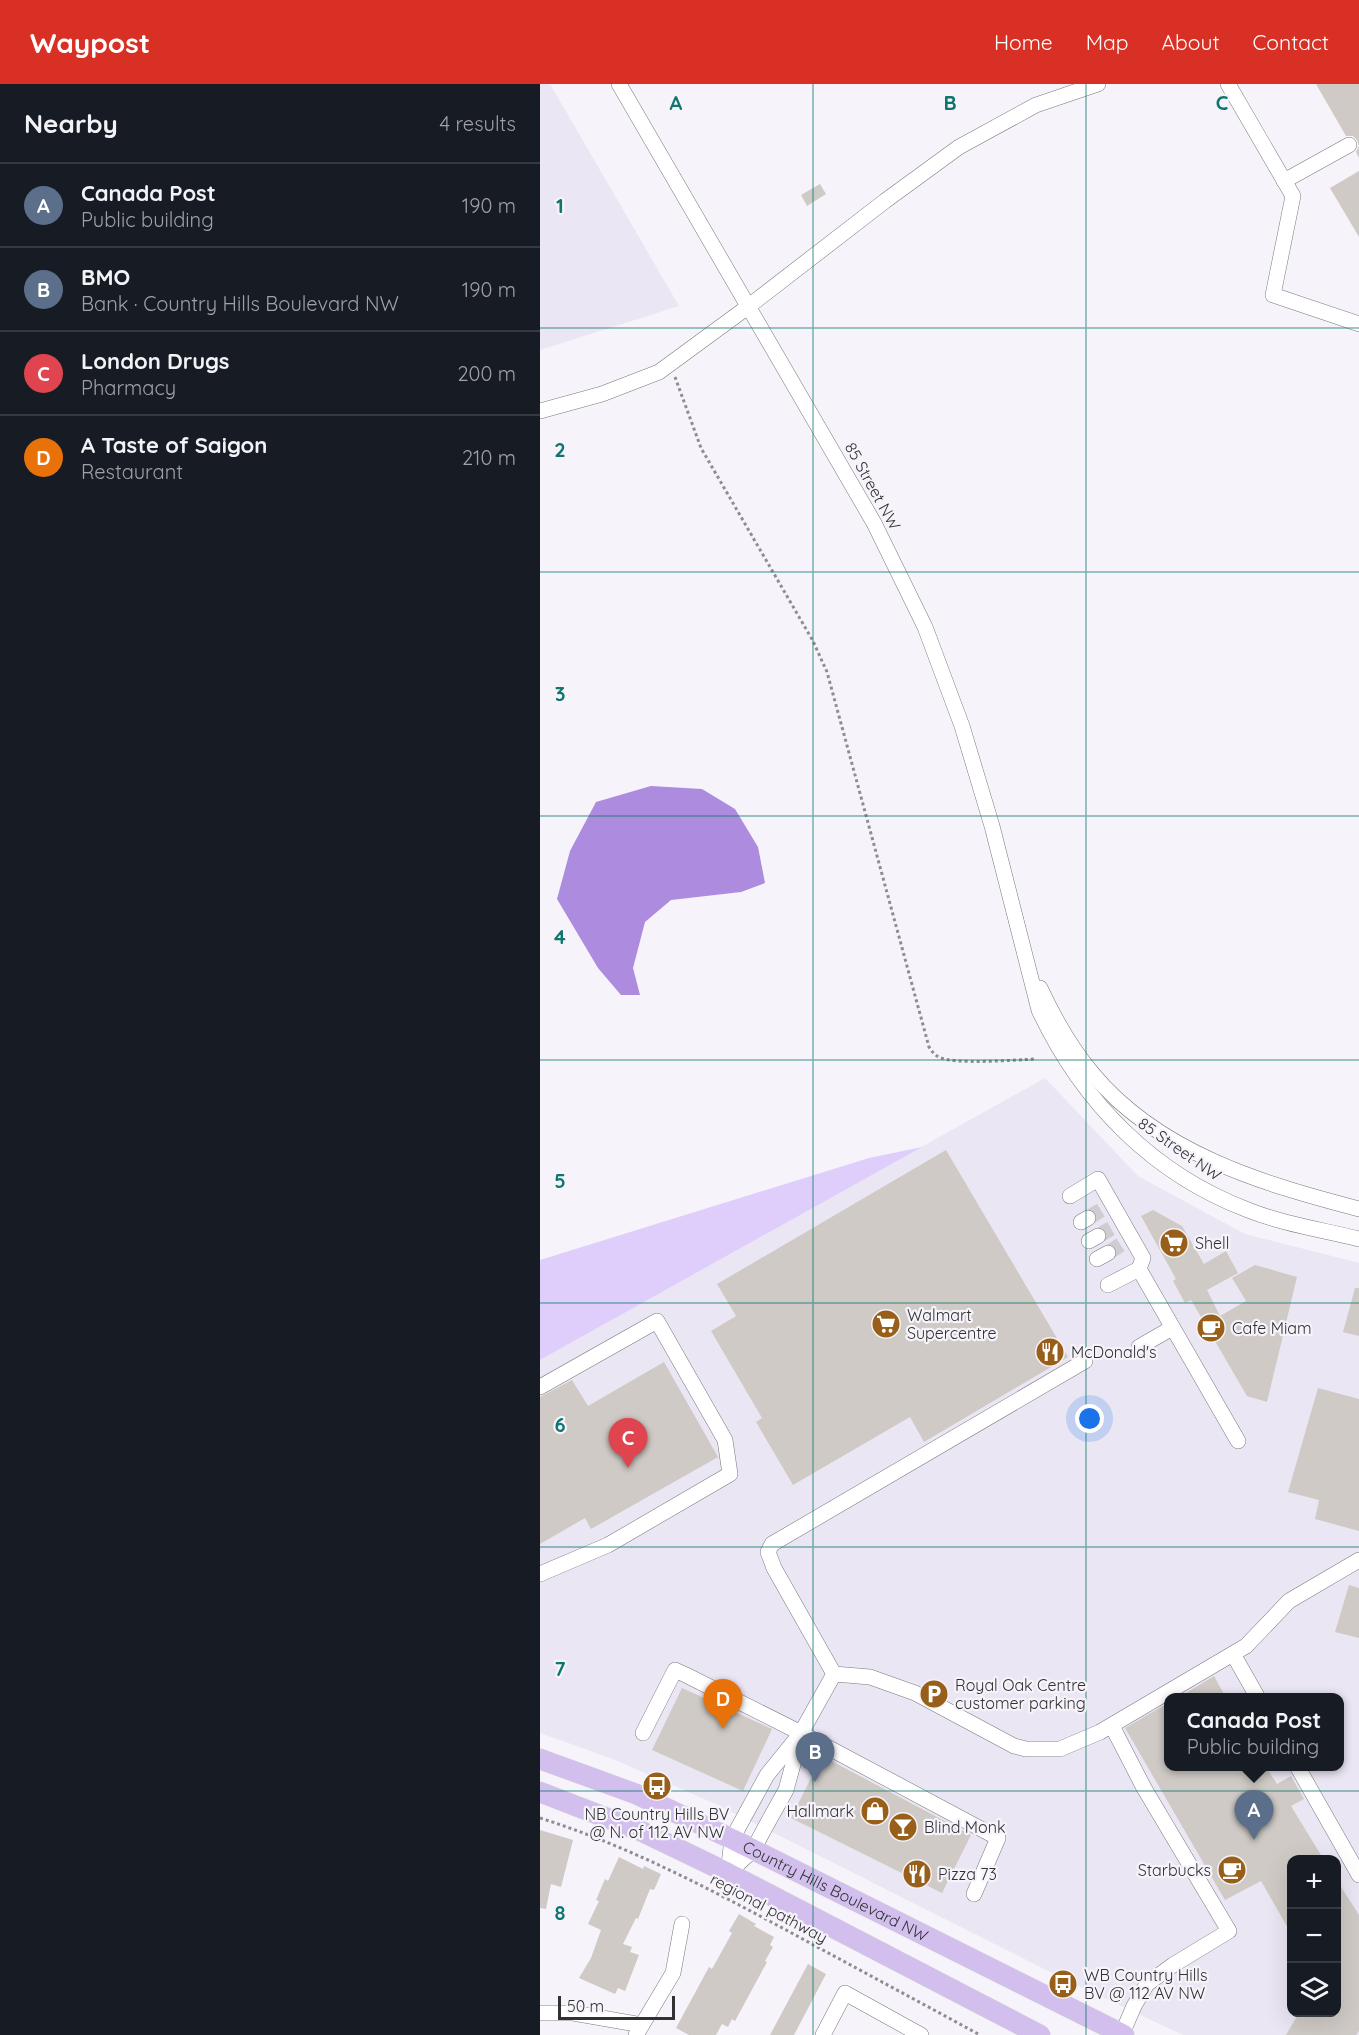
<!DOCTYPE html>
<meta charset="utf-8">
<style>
:root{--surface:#171b24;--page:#242831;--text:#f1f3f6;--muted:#9ea1a6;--line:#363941;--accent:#d93025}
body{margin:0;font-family:Quicksand,sans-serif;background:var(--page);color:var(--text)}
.controls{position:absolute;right:18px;bottom:18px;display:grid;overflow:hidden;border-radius:12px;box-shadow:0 6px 24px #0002}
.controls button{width:54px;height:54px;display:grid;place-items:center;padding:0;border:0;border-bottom:2px solid var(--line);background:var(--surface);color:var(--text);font:30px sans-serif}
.scale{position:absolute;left:18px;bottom:15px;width:117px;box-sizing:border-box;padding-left:6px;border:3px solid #313133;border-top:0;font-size:16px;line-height:21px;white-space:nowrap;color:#313133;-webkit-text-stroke:4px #f6f3fa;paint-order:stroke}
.you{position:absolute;left:550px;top:1335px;width:21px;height:21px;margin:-15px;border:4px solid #fff;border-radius:50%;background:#1a73e8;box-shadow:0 0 0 9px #1a73e833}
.badge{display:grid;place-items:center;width:39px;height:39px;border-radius:50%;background:var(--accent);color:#fff;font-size:20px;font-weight:700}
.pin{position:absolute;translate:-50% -50px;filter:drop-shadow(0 2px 3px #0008)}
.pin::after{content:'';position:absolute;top:32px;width:21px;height:18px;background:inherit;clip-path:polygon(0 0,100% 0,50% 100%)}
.popup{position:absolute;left:624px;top:1609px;width:180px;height:78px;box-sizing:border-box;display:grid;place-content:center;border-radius:12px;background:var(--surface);filter:drop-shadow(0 2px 4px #0005);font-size:20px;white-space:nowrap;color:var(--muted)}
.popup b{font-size:22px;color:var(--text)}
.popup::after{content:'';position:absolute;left:50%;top:100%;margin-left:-12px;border:12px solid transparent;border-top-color:var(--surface)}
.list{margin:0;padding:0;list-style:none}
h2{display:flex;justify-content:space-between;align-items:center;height:78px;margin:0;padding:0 24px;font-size:26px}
h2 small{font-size:20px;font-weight:400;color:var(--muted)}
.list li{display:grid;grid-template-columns:39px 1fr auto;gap:18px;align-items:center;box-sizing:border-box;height:84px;padding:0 24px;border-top:2px solid var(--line)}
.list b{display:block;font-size:22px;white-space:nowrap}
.list p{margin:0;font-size:20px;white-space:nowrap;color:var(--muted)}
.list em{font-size:20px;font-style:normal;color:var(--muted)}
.icon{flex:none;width:33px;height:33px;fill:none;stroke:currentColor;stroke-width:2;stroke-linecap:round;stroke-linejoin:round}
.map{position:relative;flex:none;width:819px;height:1951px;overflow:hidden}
header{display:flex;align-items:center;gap:36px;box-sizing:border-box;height:84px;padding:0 30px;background:var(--accent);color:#fff}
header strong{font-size:28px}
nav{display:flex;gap:33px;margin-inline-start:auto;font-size:21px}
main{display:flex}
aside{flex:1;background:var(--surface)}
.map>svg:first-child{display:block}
.built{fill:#ebe6f3;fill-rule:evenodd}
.green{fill:#dfcefb}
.water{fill:#ad8bde}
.building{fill:#cfcac5}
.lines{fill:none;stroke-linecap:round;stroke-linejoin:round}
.minor-tunnel{stroke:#cfccd2;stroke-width:15;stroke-dasharray:15 8;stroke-linecap:butt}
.minor-casing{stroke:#7a787d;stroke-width:16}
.major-casing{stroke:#d2d2d2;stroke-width:21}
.path{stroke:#8e8d91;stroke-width:3;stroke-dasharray:3 3;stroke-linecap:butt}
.minor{stroke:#fff;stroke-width:15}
.major{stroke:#d3bfee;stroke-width:20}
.grid{fill:none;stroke:#0f766e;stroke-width:1.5;stroke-opacity:0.55}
.labels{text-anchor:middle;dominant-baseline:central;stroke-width:4.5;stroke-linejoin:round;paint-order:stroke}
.street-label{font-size:16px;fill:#313133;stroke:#f6f3fa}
.poi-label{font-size:16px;fill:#313133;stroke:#f6f3fa;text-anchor:start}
.grid-label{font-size:20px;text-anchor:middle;font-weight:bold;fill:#0f766e;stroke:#f6f3fa;stroke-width:4.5;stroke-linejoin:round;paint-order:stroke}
</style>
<header>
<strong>Waypost</strong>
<nav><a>Home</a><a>Map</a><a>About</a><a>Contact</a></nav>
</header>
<main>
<aside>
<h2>Nearby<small>4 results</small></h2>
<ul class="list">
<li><span class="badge" style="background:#5c6f8a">A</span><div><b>Canada Post</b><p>Public building</p></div><em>190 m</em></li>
<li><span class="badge" style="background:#5c6f8a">B</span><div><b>BMO</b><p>Bank · Country Hills Boulevard NW</p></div><em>190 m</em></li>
<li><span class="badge" style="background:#e0444e">C</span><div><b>London Drugs</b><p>Pharmacy</p></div><em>200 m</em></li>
<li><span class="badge" style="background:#e8710a">D</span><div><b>A Taste of Saigon</b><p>Restaurant</p></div><em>210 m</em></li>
</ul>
</aside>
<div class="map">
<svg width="819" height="1951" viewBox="0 0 819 1951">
<rect width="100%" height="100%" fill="#f6f3fa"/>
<g class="built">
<path d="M0 0H10L139 222 0 266Z"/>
<path d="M505 994 598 1092 705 1150 819 1179V1951H643L526 1896 180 1722 73 1675 0 1649V1276ZM628 1614H800V1682H628ZM752 1776H796V1928H752Z"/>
</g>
<path class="green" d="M382 1063 0 1276V1176L329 1074Z"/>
<path class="water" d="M111 702 162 705 195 725 218 763 225 799 201 808 131 816 105 838 93 884 100 911H81L58 884 17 815 30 767 56 718Z"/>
<g class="building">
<path d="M776 0H819V74L816 68 819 62 817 56 813 52H806Z"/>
<path d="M819 87V153L790 104Z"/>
<path d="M280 100 286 110 267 122 261 111Z"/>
<path d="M406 1066 528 1273 384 1358 370 1333 253 1401 216 1338 222 1334 171 1247 196 1232 177 1200Z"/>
<path d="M613 1126 642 1142 664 1180 686 1167 698 1189 667 1206 680 1232 706 1217 692 1194 715 1181 757 1193 727 1318 707 1312 651 1216 645 1219 633 1197 636 1195 601 1132Z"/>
<path d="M815 1204H819V1252L803 1248Z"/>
<path d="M124 1278 178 1373 51 1445 45 1434 0 1460V1313L32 1296 48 1322Z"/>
<path d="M778 1304 819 1315V1447L775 1435 779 1416 748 1408Z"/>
<path d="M809 1501 819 1504V1554L795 1548Z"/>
<path d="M674 1592 686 1614H638Z"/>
<path d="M142 1604 232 1645 203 1707 112 1666Z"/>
<path d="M628 1619V1683H726L737 1700 751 1692 764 1715 751 1722 784 1776H752V1851L721 1797 685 1816 585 1644Z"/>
<path d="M282 1672 431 1751 402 1809 251 1734Z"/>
<path d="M0 1746 33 1756 21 1803 11 1800 6 1825 0 1824Z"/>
<path d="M79 1773 103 1785 104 1782 121 1790 114 1806 110 1805 98 1835 96 1834 83 1860 92 1863 90 1868 99 1871 85 1907 78 1904 75 1910 39 1894 51 1874 61 1846 48 1840 59 1817 56 1816 65 1795 68 1797Z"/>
<path d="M796 1795 819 1831V1947L816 1951H746L759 1929H796Z"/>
<path d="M199 1830 216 1840 214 1842 234 1853 230 1861 233 1863 225 1877 227 1878 195 1937 192 1935 188 1943 182 1940 176 1951H149L136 1944 169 1883 172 1885 192 1849 189 1847Z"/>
<path d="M268 1880 286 1890 254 1951H230Z"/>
</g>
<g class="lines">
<g class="minor-tunnel">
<path d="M548 1134 566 1123"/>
<path d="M558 1152 577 1141"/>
<path d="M568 1169 586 1157"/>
</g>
<g class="minor-casing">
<g id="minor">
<path d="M79 0 334 439 385 543 422 642 452 742 499 926C542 1018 613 1090 708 1126 743 1140 783 1146 819 1155"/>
<path d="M688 0 753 112 733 211 819 240"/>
<path d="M744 97 809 61"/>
<path d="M0 327 62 310 119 288 209 222 345 117 419 63 496 21 558 0"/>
<path d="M500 904C514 934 531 964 552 989 618 1069 723 1100 819 1125"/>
<path d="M530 1112 558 1095 603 1174 599 1185"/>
<path d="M541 1138 548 1134"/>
<path d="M549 1157 558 1152"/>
<path d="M557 1175 568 1169"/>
<path d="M568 1201 599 1185 698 1357"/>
<path d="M599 1263 632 1244"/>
<path d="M0 1303 117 1237 185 1356 190 1390 68 1461 0 1490"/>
<path d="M693 1570 718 1614"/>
<path d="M294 1590 330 1593 375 1609 474 1662 486 1665H520L560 1648 706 1562 749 1517 819 1476"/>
<path d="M294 1590 234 1484 228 1468 232 1460 545 1277"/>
<path d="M572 1642 604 1704 689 1847 633 1881 607 1900 594 1922 582 1950"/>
<path d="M103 1649 135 1586 146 1591 261 1649 458 1754 434 1810"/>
<path d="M757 1682 819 1791"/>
<path d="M188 1789 192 1755 227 1691 261 1649 294 1590"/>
<path d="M188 1789 213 1766 227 1740 246 1706 260 1655"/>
<path d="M0 1929H33L102 1941"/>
<path d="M96 1951 133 1889 142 1840"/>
<path d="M283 1951 305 1909 381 1951"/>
</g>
</g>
<g class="major-casing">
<g id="major">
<path id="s1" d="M0 1675 96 1710 192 1755 584 1951"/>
<path d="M0 1708 103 1748 188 1789 500 1951"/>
</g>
</g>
<g class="path">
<path d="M135 293 161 364 273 557 287 588 389 963C392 967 394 971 399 973 414 981 475 976 495 975"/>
<path d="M0 1734C86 1761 168 1804 248 1847 312 1882 376 1916 440 1951"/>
</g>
<use href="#minor" class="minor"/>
<use href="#major" class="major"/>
</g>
<path class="grid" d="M273 0V1951M546 0V1951M0 244H819M0 488H819M0 732H819M0 976H819M0 1219H819M0 1463H819M0 1707H819"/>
<defs>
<g id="supermarket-disc" transform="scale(1.5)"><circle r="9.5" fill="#975f19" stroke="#f6f3fa"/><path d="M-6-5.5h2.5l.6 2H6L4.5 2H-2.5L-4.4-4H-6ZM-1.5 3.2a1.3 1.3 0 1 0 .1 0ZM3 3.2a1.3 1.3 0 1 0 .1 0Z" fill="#fff"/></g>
<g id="cafe-disc" transform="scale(1.5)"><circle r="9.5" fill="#975f19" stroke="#f6f3fa"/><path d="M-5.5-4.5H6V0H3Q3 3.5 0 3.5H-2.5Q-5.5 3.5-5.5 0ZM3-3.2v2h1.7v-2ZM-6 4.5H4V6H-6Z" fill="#fff"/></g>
<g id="restaurant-disc" transform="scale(1.5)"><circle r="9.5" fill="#975f19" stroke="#f6f3fa"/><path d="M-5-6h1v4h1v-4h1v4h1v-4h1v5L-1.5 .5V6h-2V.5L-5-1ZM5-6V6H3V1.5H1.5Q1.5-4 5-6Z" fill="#fff"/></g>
<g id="parking-disc" transform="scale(1.5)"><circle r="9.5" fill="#975f19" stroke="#f6f3fa"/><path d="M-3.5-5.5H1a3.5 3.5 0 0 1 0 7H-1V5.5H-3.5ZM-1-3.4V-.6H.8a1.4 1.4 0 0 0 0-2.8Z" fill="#fff"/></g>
<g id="bus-disc" transform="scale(1.5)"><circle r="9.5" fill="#975f19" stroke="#f6f3fa"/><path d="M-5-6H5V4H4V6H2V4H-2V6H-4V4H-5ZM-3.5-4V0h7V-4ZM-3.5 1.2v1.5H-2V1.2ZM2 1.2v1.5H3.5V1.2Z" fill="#fff"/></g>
<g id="shop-disc" transform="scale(1.5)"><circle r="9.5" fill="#975f19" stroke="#f6f3fa"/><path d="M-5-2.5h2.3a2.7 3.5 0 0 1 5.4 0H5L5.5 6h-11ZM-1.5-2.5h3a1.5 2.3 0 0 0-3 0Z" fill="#fff"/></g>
<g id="bar-disc" transform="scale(1.5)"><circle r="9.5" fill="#975f19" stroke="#f6f3fa"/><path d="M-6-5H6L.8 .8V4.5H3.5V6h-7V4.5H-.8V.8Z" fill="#fff"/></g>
</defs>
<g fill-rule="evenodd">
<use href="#supermarket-disc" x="634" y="1159"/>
<use href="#supermarket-disc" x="346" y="1240"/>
<use href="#cafe-disc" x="671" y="1244"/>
<use href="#restaurant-disc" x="510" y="1268"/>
<use href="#parking-disc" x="394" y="1610"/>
<use href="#bus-disc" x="117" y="1702"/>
<use href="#shop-disc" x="335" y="1727"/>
<use href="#bar-disc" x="363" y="1743"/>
<use href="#cafe-disc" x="692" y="1786"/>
<use href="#restaurant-disc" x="377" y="1790"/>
<use href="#bus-disc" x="523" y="1900"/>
</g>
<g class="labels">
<g class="street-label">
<text transform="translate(333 402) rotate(61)">85 Street NW</text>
<text transform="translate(640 1065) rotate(35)">85 Street NW</text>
<text stroke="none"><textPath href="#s1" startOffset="324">Country Hills Boulevard NW</textPath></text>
<text transform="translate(229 1824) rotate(28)">regional pathway</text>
</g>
<g class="poi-label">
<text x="655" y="1159">Shell</text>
<text x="367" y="1231">Walmart<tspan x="367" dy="18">Supercentre</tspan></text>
<text x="692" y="1244">Cafe Miam</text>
<text x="531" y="1268">McDonald's</text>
<text x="415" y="1601">Royal Oak Centre<tspan x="415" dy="18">customer parking</tspan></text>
<text x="314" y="1727" text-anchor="end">Hallmark</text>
<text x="117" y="1730" text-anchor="middle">NB Country Hills BV<tspan x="117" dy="18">@ N. of 112 AV NW</tspan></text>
<text x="384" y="1743">Blind Monk</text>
<text x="671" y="1786" text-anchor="end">Starbucks</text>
<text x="398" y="1790">Pizza 73</text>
<text x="544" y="1891">WB Country Hills<tspan x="544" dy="18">BV @ 112 AV NW</tspan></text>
</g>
</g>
<g class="grid-label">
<text x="136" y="26">A</text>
<text x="410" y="26">B</text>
<text x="682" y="26">C</text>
<text x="20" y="129">1</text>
<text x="20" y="373">2</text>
<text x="20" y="617">3</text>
<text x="20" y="860">4</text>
<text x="20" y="1104">5</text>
<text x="20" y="1348">6</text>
<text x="20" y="1592">7</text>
<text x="20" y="1836">8</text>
</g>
</svg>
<div class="controls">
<button>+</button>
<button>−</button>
<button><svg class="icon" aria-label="layers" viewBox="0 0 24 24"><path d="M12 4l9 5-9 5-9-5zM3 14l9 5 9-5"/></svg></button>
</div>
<div class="scale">50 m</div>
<div class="you"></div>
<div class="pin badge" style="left:714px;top:1756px;background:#5c6f8a">A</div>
<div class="popup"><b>Canada Post</b>Public building</div>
<div class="pin badge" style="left:275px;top:1698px;background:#5c6f8a">B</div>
<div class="pin badge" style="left:88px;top:1384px;background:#e0444e">C</div>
<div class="pin badge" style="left:183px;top:1645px;background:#e8710a">D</div>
</div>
</main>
